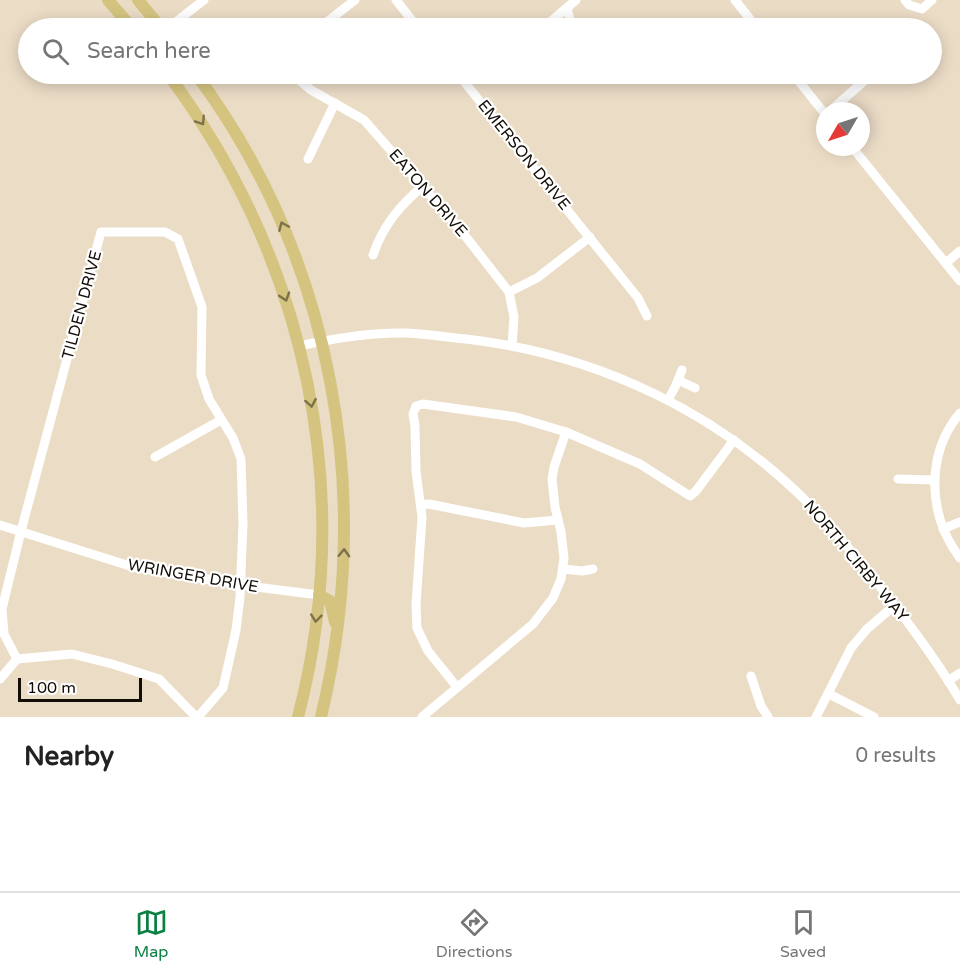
<!DOCTYPE html>
<style>
:root{--surface:#fff;--page:#f2f2f2;--text:#222;--muted:#767676;--line:#e0e0e0;--accent:#0b8043}
body{margin:0;font-family:"Varela Round",sans-serif;background:var(--page);color:var(--text)}
.compass{position:absolute;left:816px;top:102px;width:54px;height:54px;border-radius:50%;background:var(--surface);box-shadow:0 3px 15px #0003;rotate:231deg}
.scale{position:absolute;left:18px;bottom:15px;width:124px;box-sizing:border-box;padding-left:6px;border:3px solid #120d06;border-top:0;font-size:16px;line-height:21px;white-space:nowrap;color:#120d06;-webkit-text-stroke:4px #fff;paint-order:stroke}
.list{margin:0;padding:0;list-style:none}
h2{display:flex;justify-content:space-between;align-items:center;height:78px;margin:0;padding:0 24px;font-size:26px}
h2 small{font-size:20px;font-weight:400;color:var(--muted)}
.icon{flex:none;width:33px;height:33px;fill:none;stroke:currentColor;stroke-width:2;stroke-linecap:round;stroke-linejoin:round}
.map{position:relative;flex:none;width:960px;height:717px;overflow:hidden}
.search{position:absolute;background:var(--surface);box-shadow:0 3px 15px #0003;left:18px;right:18px;top:18px;height:66px;display:flex;align-items:center;gap:15px;box-sizing:border-box;padding:0 21px;border-radius:33px;color:var(--muted);font-size:22px}
.sheet{height:174px;background:var(--surface)}
nav{display:flex;justify-content:space-around;align-items:center;box-sizing:border-box;height:84px;border-top:2px solid var(--line);background:var(--surface);font-size:16px;color:var(--muted)}
nav a{display:grid;justify-items:center;gap:3px}
nav .on{color:var(--accent)}
.map>svg:first-child{display:block}
.lines{fill:none;stroke-linecap:round;stroke-linejoin:round}
.minor{stroke:#fff;stroke-width:9}
.major{stroke:#d5c480;stroke-width:12}
.oneway{stroke:#7d7249}
.labels{text-anchor:middle;dominant-baseline:central;stroke-width:4.5;stroke-linejoin:round;paint-order:stroke}
.street-label{font-size:16px;fill:#120d06;stroke:#fff}
</style>
<div class="map">
<svg width="960" height="717" viewBox="0 0 960 717">
<rect width="100%" height="100%" fill="#ebdcc6"/>
<g class="lines">
<g class="minor">
<path d="M396 0 418 28"/>
<path d="M735 0 757 28"/>
<path d="M905 0 909 5 922 9 932 0"/>
<path d="M567 8 572 28"/>
<path d="M168 28 204 0"/>
<path d="M319 28 355 0"/>
<path d="M543 28 576 0"/>
<path d="M292 74 311 90 364 120 459 228 509 292 514 317 512 346"/>
<path d="M458 74 638 298 647 316"/>
<path d="M793 74 825 114"/>
<path d="M830 111 872 74"/>
<path d="M852 147 960 281"/>
<path d="M308 159 335 103"/>
<path d="M373 255C383 226 399 206 423 186"/>
<path d="M946 263 960 251"/>
<path d="M509 292 537 278 590 237"/>
<path d="M299 346C335 338 370 332 407 333 426 334 446 337 466 339 598 354 722 414 814 509 836 531 854 555 873 578 904 617 935 657 960 700"/>
<path d="M678 380 695 388"/>
<path d="M668 400 676 385 682 370"/>
<path d="M960 413C925 455 928 516 960 558"/>
<path d="M155 457 221 420"/>
<path d="M898 479 935 480"/>
<path d="M421 505 429 504 524 523 558 520"/>
<path d="M0 525 133 567 241 585 319 595"/>
<path d="M943 529 960 522"/>
<path d="M563 569 582 571 593 569"/>
<path d="M17 659 4 634 2 609 21 531 101 232H165L178 239 202 307 201 375 209 399 233 438 241 459 243 524 240 597 236 630 223 688 198 717"/>
<path d="M751 676 761 706 768 717"/>
<path d="M0 679 17 659 72 654 112 664 159 679 196 717"/>
<path d="M948 681 960 673"/>
<path d="M457 687 428 651 417 628 416 605 422 517 416 471 415 426 413 414 416 406 423 404 516 417 566 432 640 464 690 496 696 491 734 440"/>
<path d="M829 694 874 717"/>
<path d="M422 717 533 624 553 598 561 579 564 558 561 532 555 507 552 479 554 467 566 432"/>
<path d="M816 717 851 648 867 629 895 605"/>
</g>
<g class="major">
<path d="M108 0 132 28"/>
<path d="M138 0 161 28"/>
<path d="M168 74C306 261 357 490 298 717"/>
<path d="M196 74C333 259 375 494 321 717"/>
<path d="M319 595 330 601 335 622"/>
</g>
</g>
<defs><path id="oneway-chevron" d="M-2-3.5L2.5 0L-2 3.5" fill="none" stroke-width="1.6" stroke-linecap="round" stroke-linejoin="round" transform="scale(1.5)"/></defs>
<g class="oneway">
<use href="#oneway-chevron" transform="translate(201 121) rotate(57)"/>
<use href="#oneway-chevron" transform="translate(283 226) rotate(-113)"/>
<use href="#oneway-chevron" transform="translate(285 297) rotate(72)"/>
<use href="#oneway-chevron" transform="translate(311 403) rotate(80)"/>
<use href="#oneway-chevron" transform="translate(344 553) rotate(-88)"/>
<use href="#oneway-chevron" transform="translate(316 618) rotate(96)"/>
</g>
<g class="labels">
<g class="street-label">
<text transform="translate(524 155) rotate(51)">EMERSON DRIVE</text>
<text transform="translate(428 193) rotate(49)">EATON DRIVE</text>
<text transform="translate(82 305) rotate(-75)">TILDEN DRIVE</text>
<text transform="translate(856 561) rotate(50)">NORTH CIRBY WAY</text>
<text transform="translate(193 576) rotate(10)">WRINGER DRIVE</text>
</g>
</g>
</svg>
<svg class="compass" viewBox="-18 -18 36 36"><path d="M0-13l5 13h-10z" fill="#e53935"/><path d="M0 13l5-13h-10z" fill="#767676"/></svg>
<div class="scale">100 m</div>
<div class="search"><svg class="icon" aria-label="search" viewBox="0 0 24 24"><circle cx="10" cy="10" r="6"/><path d="M15 15l6 6"/></svg>Search here</div>
</div>
<section class="sheet">
<h2>Nearby<small>0 results</small></h2>
<ul class="list">
</ul>
</section>
<nav>
<a class="on"><svg class="icon" aria-label="map" viewBox="0 0 24 24"><path d="M3 6l6-2 6 2 6-2v14l-6 2-6-2-6 2zM9 4v14M15 6v14"/></svg>Map</a>
<a><svg class="icon" aria-label="directions" viewBox="0 0 24 24"><path d="M12 3l9 9-9 9-9-9zM9 14v-3h6M13 9l2 2-2 2"/></svg>Directions</a>
<a><svg class="icon" aria-label="saved" viewBox="0 0 24 24"><path d="M7 4h10v16l-5-4-5 4z"/></svg>Saved</a>
</nav>
